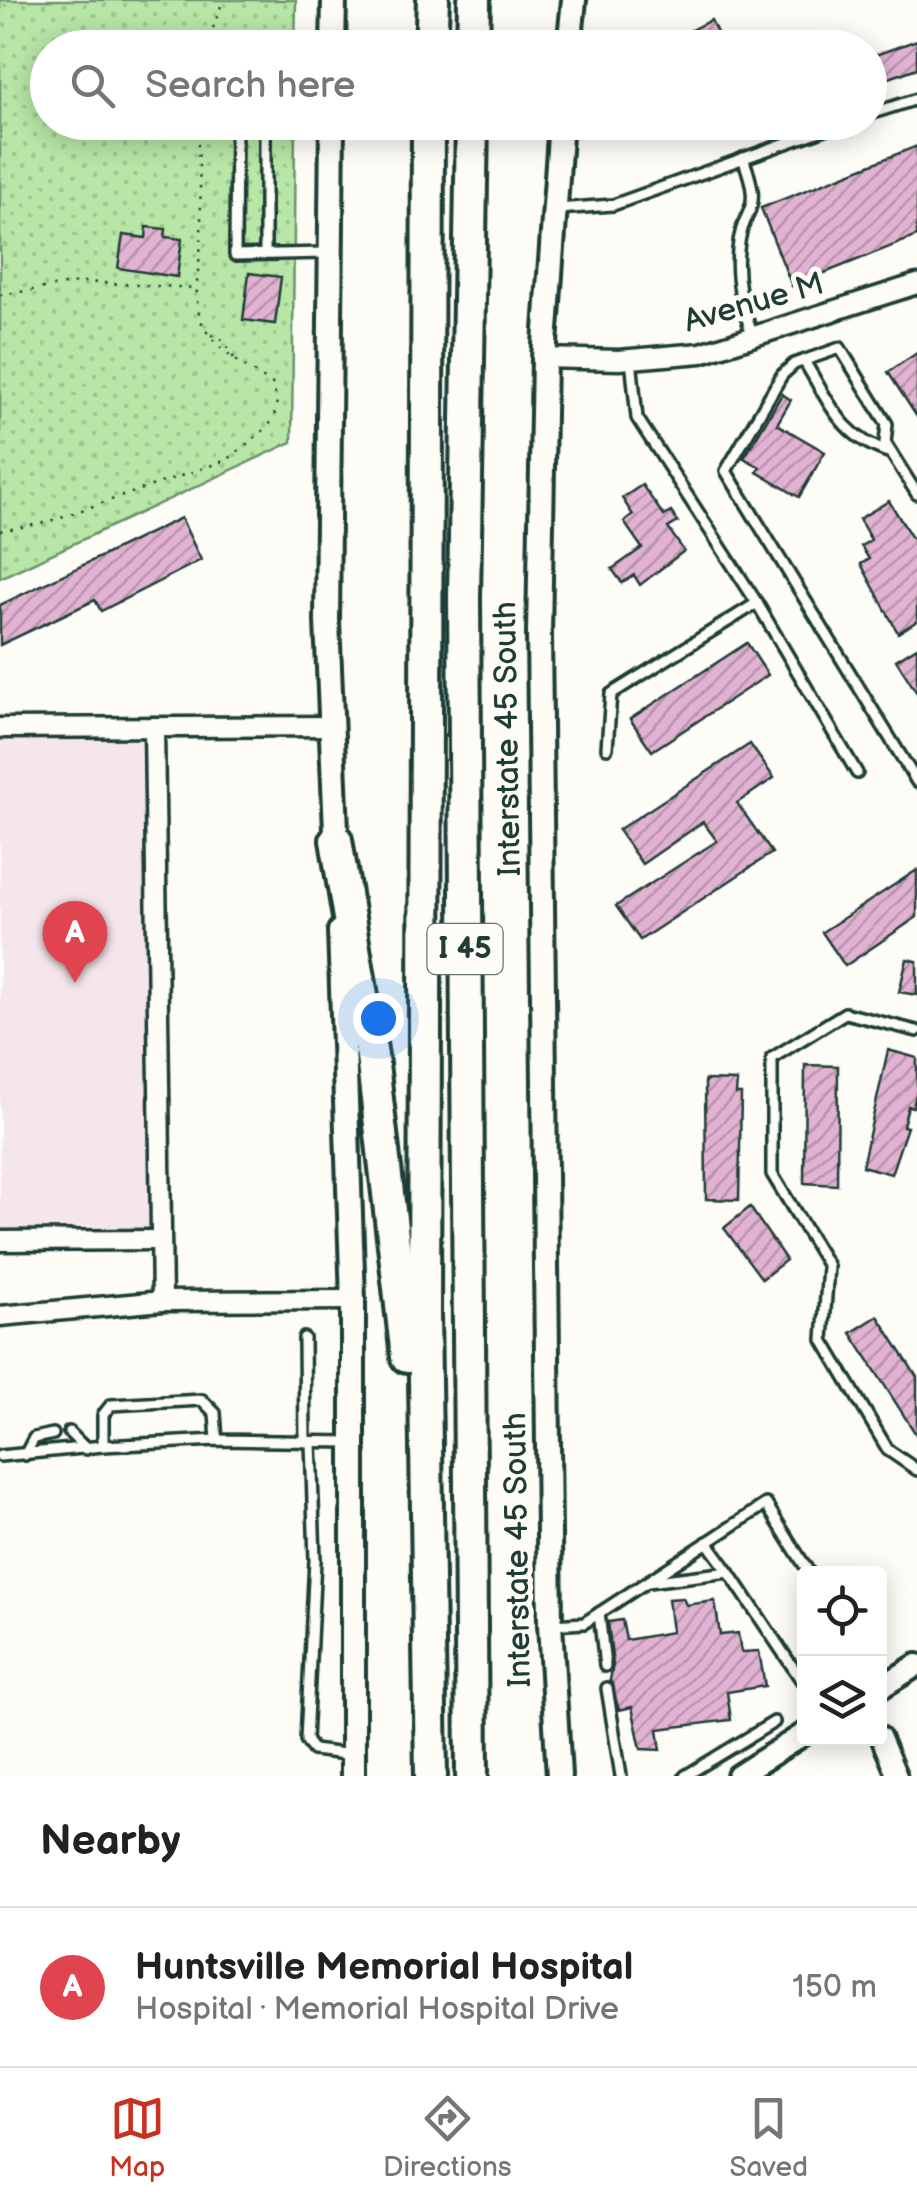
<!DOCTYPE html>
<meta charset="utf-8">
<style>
:root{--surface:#fff;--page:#f6f6f6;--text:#222;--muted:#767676;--line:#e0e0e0;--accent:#c8321e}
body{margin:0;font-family:"Balsamiq Sans",sans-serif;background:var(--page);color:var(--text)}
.controls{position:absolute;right:30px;bottom:30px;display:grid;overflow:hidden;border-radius:10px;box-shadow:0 5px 25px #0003}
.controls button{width:90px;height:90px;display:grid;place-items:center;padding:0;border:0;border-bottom:2px solid var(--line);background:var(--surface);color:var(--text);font:50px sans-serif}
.you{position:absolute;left:378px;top:1018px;width:35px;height:35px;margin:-25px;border:8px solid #fff;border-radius:50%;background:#1a73e8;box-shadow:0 0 0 15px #1a73e833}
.badge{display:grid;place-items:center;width:65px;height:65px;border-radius:50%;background:var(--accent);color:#fff;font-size:32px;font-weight:700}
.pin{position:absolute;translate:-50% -82px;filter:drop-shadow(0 2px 5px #0008)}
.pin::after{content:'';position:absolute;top:52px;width:35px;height:30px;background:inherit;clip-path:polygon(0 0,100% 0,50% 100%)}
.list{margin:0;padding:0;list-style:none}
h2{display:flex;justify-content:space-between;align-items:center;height:130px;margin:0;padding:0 40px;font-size:42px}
h2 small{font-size:32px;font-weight:400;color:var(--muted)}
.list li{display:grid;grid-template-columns:65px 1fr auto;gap:30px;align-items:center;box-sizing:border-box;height:160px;padding:0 40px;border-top:2px solid var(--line)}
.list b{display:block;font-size:38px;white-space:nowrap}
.list p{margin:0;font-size:32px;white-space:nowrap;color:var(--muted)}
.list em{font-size:32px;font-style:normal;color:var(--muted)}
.icon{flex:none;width:55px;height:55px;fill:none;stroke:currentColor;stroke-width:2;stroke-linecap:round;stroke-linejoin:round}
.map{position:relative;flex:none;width:917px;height:1776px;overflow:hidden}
.search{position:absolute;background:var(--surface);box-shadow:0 5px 25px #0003;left:30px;right:30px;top:30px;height:110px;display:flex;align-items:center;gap:25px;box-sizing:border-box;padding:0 35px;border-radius:55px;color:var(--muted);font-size:38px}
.sheet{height:290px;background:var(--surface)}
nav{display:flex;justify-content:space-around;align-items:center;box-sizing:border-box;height:140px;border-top:2px solid var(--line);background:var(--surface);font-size:28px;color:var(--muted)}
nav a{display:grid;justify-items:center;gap:5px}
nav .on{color:var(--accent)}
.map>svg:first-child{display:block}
.built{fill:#f5e6ec}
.grass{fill:url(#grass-dots);stroke:#6b926d;stroke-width:2.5}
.building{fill:url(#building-hatch);stroke:#1f3d34;stroke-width:2.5}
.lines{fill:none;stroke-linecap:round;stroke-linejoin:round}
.service-casing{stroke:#1f3d34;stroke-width:16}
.minor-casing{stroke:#1f3d34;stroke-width:25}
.tertiary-casing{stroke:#1f3d34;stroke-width:28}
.secondary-casing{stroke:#1f3d34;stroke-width:30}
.motorway-casing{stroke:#1f3d34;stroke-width:38}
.path{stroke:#1f3d34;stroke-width:2.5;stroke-dasharray:2.5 8;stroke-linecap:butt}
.service{stroke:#fdfcf7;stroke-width:9}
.minor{stroke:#fdfcf7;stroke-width:18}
.tertiary{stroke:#fdfcf7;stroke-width:20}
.secondary{stroke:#fdfcf7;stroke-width:22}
.motorway{stroke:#fdfcf7;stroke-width:30}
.labels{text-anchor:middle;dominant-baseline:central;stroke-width:10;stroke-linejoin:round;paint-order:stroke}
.shield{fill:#fdfcf7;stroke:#62766e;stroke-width:2.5}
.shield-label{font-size:30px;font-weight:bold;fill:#1f3d34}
.street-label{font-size:32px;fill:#1f3d34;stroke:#fdfcf7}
</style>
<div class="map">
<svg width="917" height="1776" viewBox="0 0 917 1776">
<defs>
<pattern id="grass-dots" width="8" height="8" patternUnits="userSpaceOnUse" patternTransform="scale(2.5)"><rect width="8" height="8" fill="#b7e6a6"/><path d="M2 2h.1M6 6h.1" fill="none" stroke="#9dc690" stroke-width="1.8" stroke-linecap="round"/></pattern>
<pattern id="building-hatch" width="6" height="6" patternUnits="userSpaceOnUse" patternTransform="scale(2.5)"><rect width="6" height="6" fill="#e2b2d2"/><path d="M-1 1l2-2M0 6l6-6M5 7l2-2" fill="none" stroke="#b792ab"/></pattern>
</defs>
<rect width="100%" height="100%" fill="#fdfcf7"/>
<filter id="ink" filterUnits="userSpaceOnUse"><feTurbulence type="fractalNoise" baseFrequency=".01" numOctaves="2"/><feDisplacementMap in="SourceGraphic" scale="20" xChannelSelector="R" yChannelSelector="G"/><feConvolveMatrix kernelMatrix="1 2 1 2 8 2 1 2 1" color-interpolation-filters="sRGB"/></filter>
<g filter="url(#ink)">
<path class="built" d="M148 734 152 1230 0 1234V735Z"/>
<path class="grass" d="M0 0H296L295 47 48 48V122L295 123 292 442 0 578Z"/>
<g class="building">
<path d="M711 20 724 48H695L687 32Z"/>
<path d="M917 40V68L870 85V57Z"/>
<path d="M917 146V236L792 286 761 208Z"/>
<path d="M147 227 166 229 165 237 182 239 177 277 118 268 123 235 146 238Z"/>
<path d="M249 273 281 277 275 324 243 320Z"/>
<path d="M917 353V417L888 372Z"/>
<path d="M782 394 791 400 777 424 825 452 799 497 757 472 760 467 744 458Z"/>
<path d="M642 485 664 516 671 512 678 522 668 528 684 551 640 585 634 575 622 583 612 569 642 548 624 522 633 515 622 498Z"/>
<path d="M889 501 917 546V621L898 633 861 564 869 559 861 546 871 540 859 519Z"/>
<path d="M181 518 201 560 101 611 95 600 0 645V605Z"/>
<path d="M747 643 768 675 652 751 630 719Z"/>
<path d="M917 647V693L896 660Z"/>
<path d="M750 744 774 778 737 803 772 853 640 940 616 906 717 841 703 822 642 864 618 830Z"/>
<path d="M917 870V917L845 966 822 932Z"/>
<path d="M907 959 917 961V995L899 992Z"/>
<path d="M888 1050 917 1058V1090L913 1107 908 1106 903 1126 907 1127 891 1174 862 1166Z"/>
<path d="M805 1065 838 1066 837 1185 804 1183Z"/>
<path d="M705 1080 737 1081 736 1094H741L739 1200 706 1199Z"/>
<path d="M750 1207 786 1260 762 1279 724 1228Z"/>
<path d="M878 1316 917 1377V1436L851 1333Z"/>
<path d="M683 1598 686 1605 715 1601 720 1635 738 1633 741 1652 759 1651 765 1686 727 1692 731 1720 658 1729 661 1750 641 1749 632 1707 619 1710 610 1680 613 1665 608 1622 622 1620 626 1640 672 1632 668 1599Z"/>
</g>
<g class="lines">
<g class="service-casing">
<g id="service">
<path d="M870 114 917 99"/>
<path d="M236 122 235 255 327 253"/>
<path d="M265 122V254"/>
<path d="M743 158C765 217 742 204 738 250 735 281 743 308 753 337"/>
<path d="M557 209 613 205 845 122"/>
<path d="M631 359 637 418 757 603 857 773"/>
<path d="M804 361C830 403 841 438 891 453"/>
<path d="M917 494 885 443 887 424 840 348 794 364 782 375 726 471 917 782"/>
<path d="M607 748 611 694 757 603"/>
<path d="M917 1031 845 1013 772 1058V1174L828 1266 823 1340 888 1450 917 1470"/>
<path d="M304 1338 305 1442"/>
<path d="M69 1432 86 1449"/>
<path d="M217 1440 215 1413 202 1400 111 1405 103 1415V1446L217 1440 352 1442"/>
<path d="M311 1442 315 1560 306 1740 313 1750 353 1755"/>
<path d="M25 1455 34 1438 53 1434"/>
<path d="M0 1456 103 1446"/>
<path d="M707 1542 729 1572"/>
<path d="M648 1582 729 1572 804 1684"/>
<path d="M599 1613 605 1666"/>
<path d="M552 1625 584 1623 766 1504 810 1574"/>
<path d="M607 1688 621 1776"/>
<path d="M685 1776 774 1722"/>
</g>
</g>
<g class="minor-casing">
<g id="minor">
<path d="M544 358 619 360 701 353 917 284"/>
<path d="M154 727 162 1301"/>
<path d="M0 728 333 726"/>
<path d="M0 1241 160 1240"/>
<path d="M0 1316 162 1301 353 1300"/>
<path d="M880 1736 897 1776"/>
</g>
</g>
<g class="tertiary-casing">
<g id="tertiary">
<path d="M880 1688 917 1665"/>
<path d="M738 1776 804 1734"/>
</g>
</g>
<g class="secondary-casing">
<g id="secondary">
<path d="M333 48 334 0"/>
<path d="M569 48 574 0"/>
<path d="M332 122 327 621 337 854"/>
<path d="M340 931 353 1300V1776"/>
<path d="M559 1776 550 1624 539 634 544 358 561 122"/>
</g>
</g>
<g class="motorway-casing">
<g id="motorway">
<path d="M431 48 433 0"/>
<path d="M473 48 474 0"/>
<path d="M428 122 424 1314 431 1776"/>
<path d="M472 122 464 598 472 1776"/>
<path d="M336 840 372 1056 407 1357"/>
</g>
</g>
<g class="path">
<path d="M206 48 223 0"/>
<path d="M0 295 84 282 195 288"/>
<path d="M211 335 223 340 235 360"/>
<path d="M0 531 44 523 227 460 269 426 277 408 274 385C250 369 225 357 207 332 189 306 200 269 201 240 202 202 198 161 197 122"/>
</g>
<use href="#service" class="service"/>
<use href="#minor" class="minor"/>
<use href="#tertiary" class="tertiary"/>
<use href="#secondary" class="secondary"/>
<use href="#motorway" class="motorway"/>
</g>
</g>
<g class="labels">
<rect class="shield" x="427.5" y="924" width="75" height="50" rx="8"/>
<g class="shield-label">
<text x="465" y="949">I 45</text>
</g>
<g class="street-label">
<text transform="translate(754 303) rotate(-16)">Avenue M</text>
<text transform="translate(508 739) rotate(-91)">Interstate 45 South</text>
<text transform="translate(518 1550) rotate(-91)">Interstate 45 South</text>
</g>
</g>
</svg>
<div class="controls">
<button><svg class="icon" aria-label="locate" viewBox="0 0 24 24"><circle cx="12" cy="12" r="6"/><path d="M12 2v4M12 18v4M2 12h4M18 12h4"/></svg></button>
<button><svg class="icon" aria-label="layers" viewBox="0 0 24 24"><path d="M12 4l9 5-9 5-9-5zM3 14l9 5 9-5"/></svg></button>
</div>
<div class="you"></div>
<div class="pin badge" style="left:75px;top:983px;background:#e0444e">A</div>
<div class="search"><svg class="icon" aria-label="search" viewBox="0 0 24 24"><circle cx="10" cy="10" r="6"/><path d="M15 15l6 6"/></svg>Search here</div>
</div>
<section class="sheet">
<h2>Nearby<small></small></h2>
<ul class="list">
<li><span class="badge" style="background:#e0444e">A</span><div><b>Huntsville Memorial Hospital</b><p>Hospital · Memorial Hospital Drive</p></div><em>150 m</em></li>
</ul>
</section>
<nav>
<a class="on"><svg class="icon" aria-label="map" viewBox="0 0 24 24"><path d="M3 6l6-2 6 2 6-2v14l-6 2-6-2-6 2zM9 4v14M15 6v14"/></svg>Map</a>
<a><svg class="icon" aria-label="directions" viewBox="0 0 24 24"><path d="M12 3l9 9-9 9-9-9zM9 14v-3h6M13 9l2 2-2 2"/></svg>Directions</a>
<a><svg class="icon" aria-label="saved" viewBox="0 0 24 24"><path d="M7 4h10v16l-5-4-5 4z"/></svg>Saved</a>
</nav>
